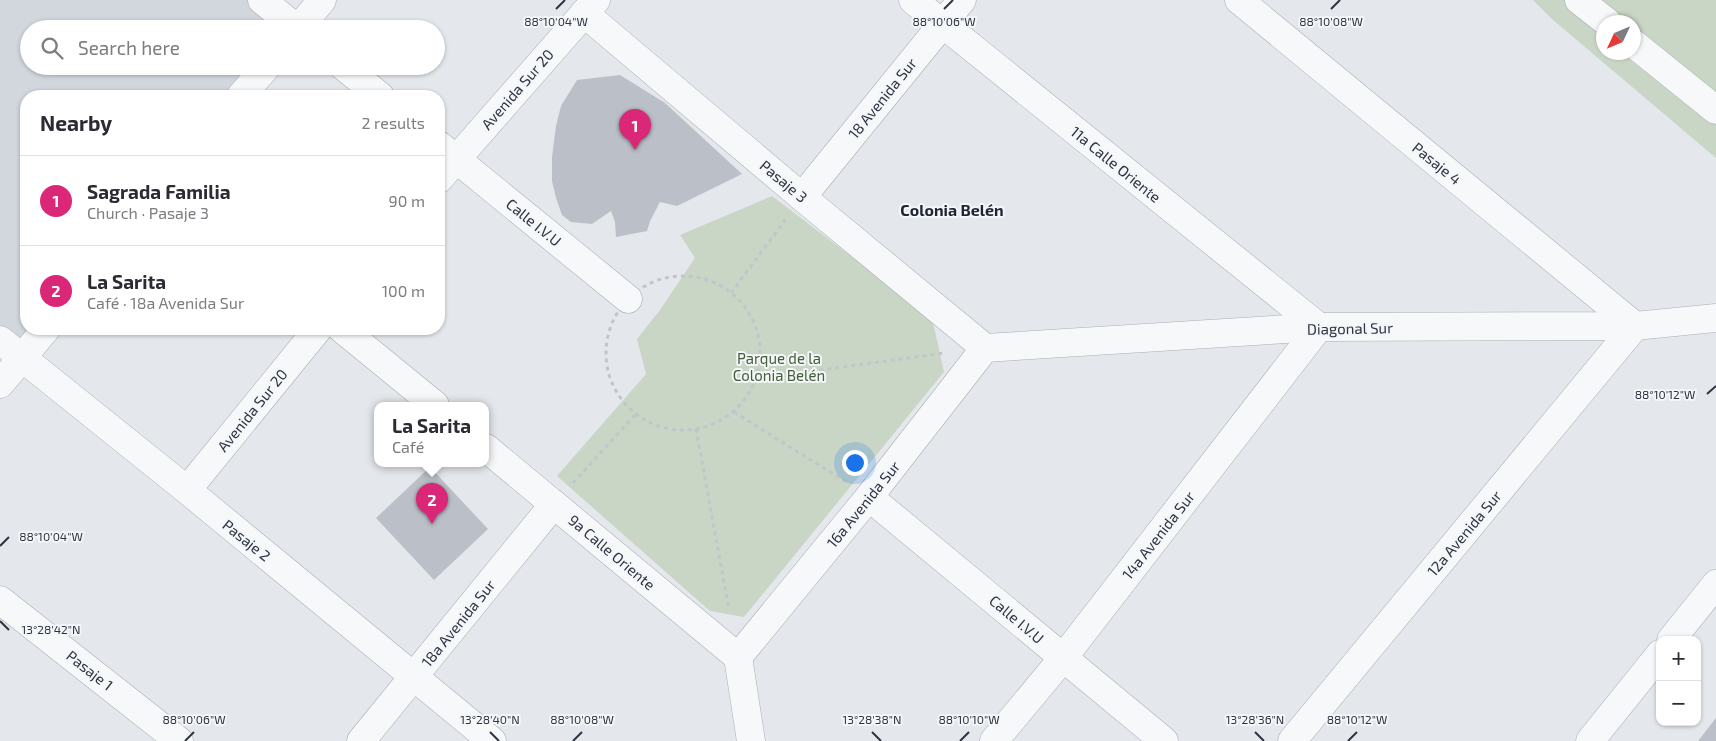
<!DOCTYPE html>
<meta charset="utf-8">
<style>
:root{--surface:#fff;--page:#f2f2f3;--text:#2b2b33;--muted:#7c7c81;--line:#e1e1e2;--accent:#db2777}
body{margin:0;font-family:"Exo 2",sans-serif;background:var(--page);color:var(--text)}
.controls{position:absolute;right:15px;bottom:15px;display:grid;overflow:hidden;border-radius:10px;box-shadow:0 1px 4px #0004}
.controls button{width:45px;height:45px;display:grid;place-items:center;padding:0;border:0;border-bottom:1px solid var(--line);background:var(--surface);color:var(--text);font:25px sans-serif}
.compass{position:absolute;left:1596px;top:15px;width:45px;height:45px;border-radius:50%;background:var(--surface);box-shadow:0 1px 4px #0004;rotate:226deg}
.you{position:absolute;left:854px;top:462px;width:18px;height:18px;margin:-12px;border:4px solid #fff;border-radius:50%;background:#1a73e8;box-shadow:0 0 0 8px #1a73e833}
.badge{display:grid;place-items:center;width:32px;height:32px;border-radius:50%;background:var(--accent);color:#fff;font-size:16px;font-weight:700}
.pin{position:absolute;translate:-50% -41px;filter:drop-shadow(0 1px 2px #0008)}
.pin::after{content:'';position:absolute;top:26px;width:18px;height:15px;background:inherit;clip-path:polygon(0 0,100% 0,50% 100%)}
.popup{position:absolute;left:374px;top:402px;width:115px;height:65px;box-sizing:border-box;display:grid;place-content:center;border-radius:10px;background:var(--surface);filter:drop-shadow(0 1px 4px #0005);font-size:16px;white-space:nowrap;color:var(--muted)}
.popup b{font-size:19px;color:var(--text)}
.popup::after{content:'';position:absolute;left:50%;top:100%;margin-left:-10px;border:10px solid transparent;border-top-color:var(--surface)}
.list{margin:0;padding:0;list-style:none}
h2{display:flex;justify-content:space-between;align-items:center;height:65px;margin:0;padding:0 20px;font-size:21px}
h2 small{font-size:16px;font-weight:400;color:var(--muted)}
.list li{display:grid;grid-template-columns:32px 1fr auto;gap:15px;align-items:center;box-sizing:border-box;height:90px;padding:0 20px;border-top:1px solid var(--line)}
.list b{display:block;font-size:19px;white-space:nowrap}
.list p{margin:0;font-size:16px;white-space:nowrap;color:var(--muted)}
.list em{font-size:16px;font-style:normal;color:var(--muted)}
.icon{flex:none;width:28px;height:28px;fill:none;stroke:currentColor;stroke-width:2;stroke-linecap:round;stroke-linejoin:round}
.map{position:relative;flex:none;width:1716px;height:741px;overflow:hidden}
.search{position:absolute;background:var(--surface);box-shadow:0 1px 4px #0004;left:20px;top:20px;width:425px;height:55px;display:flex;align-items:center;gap:12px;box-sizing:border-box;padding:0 18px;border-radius:28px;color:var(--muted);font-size:19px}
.panel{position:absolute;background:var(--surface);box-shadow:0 1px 4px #0004;left:20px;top:90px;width:425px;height:245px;border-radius:20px}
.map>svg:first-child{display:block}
.built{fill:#d2d6dd}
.green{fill:#c9d5c5;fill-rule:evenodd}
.building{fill:#bbc0c8}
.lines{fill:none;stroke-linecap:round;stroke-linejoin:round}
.minor-casing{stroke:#a9aeb5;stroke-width:29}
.path{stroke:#c2c5ca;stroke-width:3;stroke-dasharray:4 4;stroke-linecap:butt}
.minor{stroke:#f7f8f9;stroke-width:28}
.ticks{fill:none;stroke:#2c3443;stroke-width:2}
.labels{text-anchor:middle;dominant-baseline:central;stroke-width:4;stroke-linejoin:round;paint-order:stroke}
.street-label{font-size:15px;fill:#2c3443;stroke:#f4f6f8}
.park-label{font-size:15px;fill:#415f39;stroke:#f4f6f8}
.neighbourhood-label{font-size:16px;font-weight:bold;fill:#1e2534;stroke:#f4f6f8}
.ticks-label{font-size:12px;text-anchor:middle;fill:#2c3443;stroke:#f4f6f8;stroke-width:4;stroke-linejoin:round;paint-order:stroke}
</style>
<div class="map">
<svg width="1716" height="741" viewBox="0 0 1716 741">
<rect width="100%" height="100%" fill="#e4e7eb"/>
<path class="built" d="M0 0H262L297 29H29V66H267L241 96H26V329H46L22 358 0 340Z"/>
<g class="green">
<path d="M1533 0H1716V158L1552 19ZM1604 22H1634V52H1604Z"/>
<path d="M772 196 932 318 944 372 744 617 710 611 557 476 646 374 637 339 660 310 695 258 680 235Z"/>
</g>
<g class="building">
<path d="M620 75 665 103 742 174 677 206 660 202 650 221 647 231 616 237 615 222 611 211 592 224 571 222 562 215 556 198 552 181V157L556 126 561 106 577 80Z"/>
<path d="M430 467 488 529 434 580 376 518Z"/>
<path d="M1716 718V741H1698Z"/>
</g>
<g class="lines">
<g class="minor-casing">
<g id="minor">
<path d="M262 0 297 29"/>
<path d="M913 0 1319 327 1063 658 994 741"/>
<path d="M1239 0 1635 326 1292 741"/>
<path d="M1579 0 1607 22"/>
<path d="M584 13 802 197 985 348"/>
<path d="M298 29 322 0"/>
<path d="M1634 44 1716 110"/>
<path d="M343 66 380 96"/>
<path d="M241 96 267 66"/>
<path d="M439 145 628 299"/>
<path d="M439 179 596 0"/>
<path d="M802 197 962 0"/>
<path d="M342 329 435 405"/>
<path d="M0 340 187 490 492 741"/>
<path d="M985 348 1319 327 1635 326 1716 318"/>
<path d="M0 384 46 329"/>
<path d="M486 448 738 657"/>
<path d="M187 490 318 329"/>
<path d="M869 497 1164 741"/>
<path d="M0 600 179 741"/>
<path d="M1671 640 1716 584"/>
<path d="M738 657 869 497 985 348"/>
<path d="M738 657 751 741"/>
<path d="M361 741 554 504"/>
<path d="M1590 741 1660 654"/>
</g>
</g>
<g class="path">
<circle cx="683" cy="353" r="77"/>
<path d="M731 293 785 220"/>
<path d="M756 379 944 353"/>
<path d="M734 412 846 482"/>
<path d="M696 429 729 610"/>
<path d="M573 483 636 414"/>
</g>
<use href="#minor" class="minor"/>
</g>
<path class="ticks" d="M556 9 565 0M944 9 953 0M1331 9 1340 0M1707 394 1716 386M0 546 9 537M0 621 9 630M490 732 499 741M872 732 881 741M1255 732 1264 741M185 741 194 732M573 741 582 732M960 741 969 732M1348 741 1357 732"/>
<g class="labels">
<g class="street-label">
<text transform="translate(517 89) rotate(-49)">Avenida Sur 20</text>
<text transform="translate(882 98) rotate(-51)">18 Avenida Sur</text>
<text transform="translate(1437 163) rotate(39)">Pasaje 4</text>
<text transform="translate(1116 164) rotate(39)">11a Calle Oriente</text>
<text transform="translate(784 181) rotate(40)">Pasaje 3</text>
<text transform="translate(534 222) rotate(39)">Calle I.V.U</text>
<text transform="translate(1350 328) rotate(-1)">Diagonal Sur</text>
<text transform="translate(252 410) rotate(-51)">Avenida Sur 20</text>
<text transform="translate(863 504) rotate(-51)">16a Avenida Sur</text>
<text transform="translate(1464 533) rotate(-50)">12a Avenida Sur</text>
<text transform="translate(1158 535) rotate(-52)">14a Avenida Sur</text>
<text transform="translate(247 540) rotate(39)">Pasaje 2</text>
<text transform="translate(612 552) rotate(40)">9a Calle Oriente</text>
<text transform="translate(1017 619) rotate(40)">Calle I.V.U</text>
<text transform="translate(458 623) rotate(-51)">18a Avenida Sur</text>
<text transform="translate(90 670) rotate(38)">Pasaje 1</text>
</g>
<g class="park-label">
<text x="779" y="358">Parque de la<tspan x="779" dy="17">Colonia Belén</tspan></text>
</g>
<g class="neighbourhood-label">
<text x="952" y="209">Colonia Belén</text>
</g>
</g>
<g class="ticks-label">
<text x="556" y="26">88°10'04"W</text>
<text x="944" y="26">88°10'06"W</text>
<text x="1331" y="26">88°10'08"W</text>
<text x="1665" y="399">88°10'12"W</text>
<text x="51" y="541">88°10'04"W</text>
<text x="51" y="634">13°28'42"N</text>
<text x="490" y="724">13°28'40"N</text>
<text x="872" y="724">13°28'38"N</text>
<text x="1255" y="724">13°28'36"N</text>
<text x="194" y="724">88°10'06"W</text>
<text x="582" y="724">88°10'08"W</text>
<text x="969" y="724">88°10'10"W</text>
<text x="1357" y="724">88°10'12"W</text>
</g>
</svg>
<div class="controls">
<button>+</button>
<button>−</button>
</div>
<svg class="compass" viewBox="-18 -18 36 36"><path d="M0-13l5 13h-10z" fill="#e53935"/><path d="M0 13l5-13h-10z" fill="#7c7c81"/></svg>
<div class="you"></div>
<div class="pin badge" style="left:635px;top:150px">1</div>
<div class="pin badge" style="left:432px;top:524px">2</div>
<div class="popup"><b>La Sarita</b>Café</div>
<div class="search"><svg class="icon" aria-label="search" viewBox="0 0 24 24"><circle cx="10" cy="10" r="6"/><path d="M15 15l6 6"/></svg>Search here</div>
<section class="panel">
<h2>Nearby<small>2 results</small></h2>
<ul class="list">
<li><span class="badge">1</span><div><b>Sagrada Familia</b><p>Church · Pasaje 3</p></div><em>90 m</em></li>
<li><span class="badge">2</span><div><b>La Sarita</b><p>Café · 18a Avenida Sur</p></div><em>100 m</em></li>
</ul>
</section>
</div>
